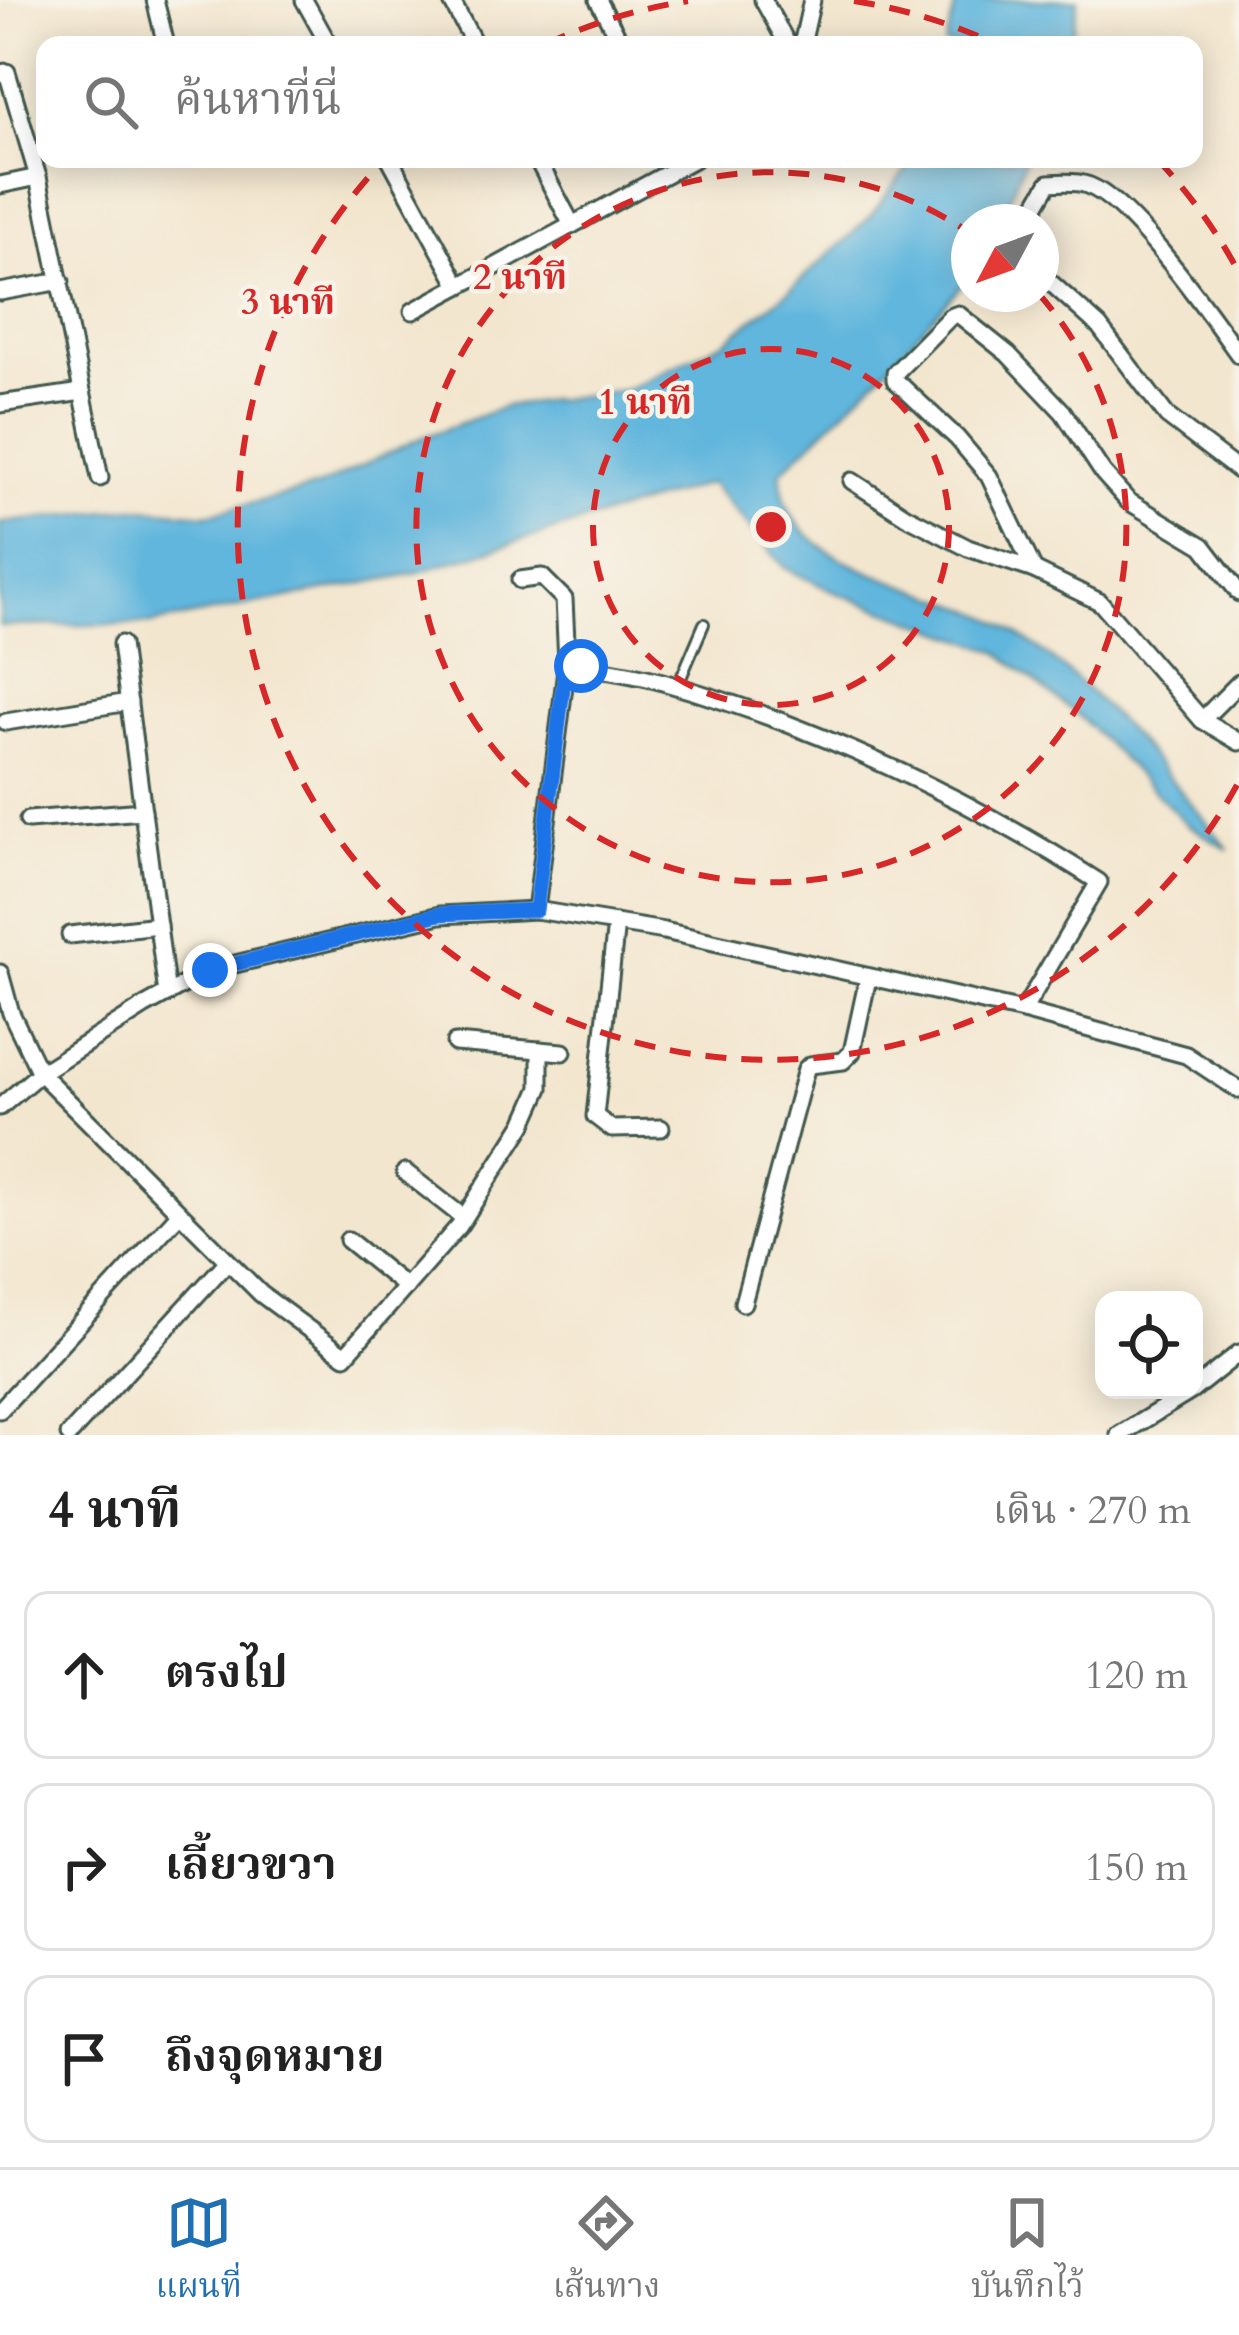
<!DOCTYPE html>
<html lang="th">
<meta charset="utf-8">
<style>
:root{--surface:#fff;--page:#f6f6f6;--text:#222;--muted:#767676;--line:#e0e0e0;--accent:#1f6fb2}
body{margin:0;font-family:Cardo,"Noto Serif Thai",serif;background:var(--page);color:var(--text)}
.controls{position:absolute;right:36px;bottom:36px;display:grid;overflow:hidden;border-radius:24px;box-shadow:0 6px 30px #0003}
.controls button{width:108px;height:108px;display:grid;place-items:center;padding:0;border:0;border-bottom:3px solid var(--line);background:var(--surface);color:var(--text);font:60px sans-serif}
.compass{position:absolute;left:951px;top:204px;width:108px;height:108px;border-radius:50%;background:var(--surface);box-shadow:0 6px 30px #0003;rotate:229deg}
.stop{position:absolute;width:36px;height:36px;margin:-27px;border:9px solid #1a73e8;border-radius:50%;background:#fff}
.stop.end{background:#1a73e8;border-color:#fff;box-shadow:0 3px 12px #0008}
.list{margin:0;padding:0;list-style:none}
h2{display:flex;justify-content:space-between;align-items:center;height:156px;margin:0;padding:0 48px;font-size:51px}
h2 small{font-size:39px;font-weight:400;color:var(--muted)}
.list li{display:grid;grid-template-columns:78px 1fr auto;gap:36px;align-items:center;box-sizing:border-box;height:168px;margin:0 24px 24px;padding:0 24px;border:3px solid var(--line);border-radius:24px}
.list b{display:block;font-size:45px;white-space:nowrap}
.list em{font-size:39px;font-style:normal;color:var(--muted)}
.icon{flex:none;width:66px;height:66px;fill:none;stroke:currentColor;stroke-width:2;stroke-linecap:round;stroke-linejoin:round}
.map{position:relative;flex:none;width:1239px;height:1435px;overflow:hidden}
.search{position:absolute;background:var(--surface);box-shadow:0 6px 30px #0003;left:36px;right:36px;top:36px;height:132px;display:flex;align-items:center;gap:30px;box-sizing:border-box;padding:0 42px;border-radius:24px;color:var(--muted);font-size:45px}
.sheet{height:732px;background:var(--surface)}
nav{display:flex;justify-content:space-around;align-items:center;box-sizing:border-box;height:168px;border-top:3px solid var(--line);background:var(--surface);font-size:33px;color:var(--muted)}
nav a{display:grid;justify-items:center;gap:6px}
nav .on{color:var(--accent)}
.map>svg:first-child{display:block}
.water{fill:#61b6dd;stroke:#407a88;stroke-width:3}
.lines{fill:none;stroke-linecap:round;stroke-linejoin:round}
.lane-casing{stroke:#3f564b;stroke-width:14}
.street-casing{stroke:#3f564b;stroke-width:21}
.lane{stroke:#fff;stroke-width:8}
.street{stroke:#fff;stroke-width:15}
.route{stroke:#1a73e8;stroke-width:15}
.ring{fill:none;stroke:#d62828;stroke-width:6;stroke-dasharray:21 15}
.centre{fill:#d62828;stroke:#f7f3e8;stroke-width:6}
.ring-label{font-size:36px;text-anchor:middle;font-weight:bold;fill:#d62828;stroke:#f7f3e8;stroke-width:9;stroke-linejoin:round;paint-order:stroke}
</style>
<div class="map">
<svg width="1239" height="1435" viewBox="0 0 1239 1435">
<rect width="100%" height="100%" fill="#f7f3e8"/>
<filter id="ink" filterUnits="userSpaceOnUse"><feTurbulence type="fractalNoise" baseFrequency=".00833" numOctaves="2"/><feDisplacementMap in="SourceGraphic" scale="24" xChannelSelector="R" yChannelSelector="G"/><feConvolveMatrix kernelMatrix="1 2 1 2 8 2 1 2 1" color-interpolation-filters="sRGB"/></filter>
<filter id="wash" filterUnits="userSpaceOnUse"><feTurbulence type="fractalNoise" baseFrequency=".004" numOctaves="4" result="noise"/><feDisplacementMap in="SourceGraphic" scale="48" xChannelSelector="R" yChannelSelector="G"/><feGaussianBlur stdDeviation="2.7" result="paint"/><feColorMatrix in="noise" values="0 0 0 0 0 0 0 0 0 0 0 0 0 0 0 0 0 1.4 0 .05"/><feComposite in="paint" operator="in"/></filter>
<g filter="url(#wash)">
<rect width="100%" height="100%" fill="#f3e6cf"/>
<g class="water">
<path d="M957 0H1078L1071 43 945 45Z"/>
<path d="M914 159H1025L1000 222H969V277L881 374 780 473C782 484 783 498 788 508 819 575 943 589 1002 624 1088 675 1167 773 1229 850L1187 824 1080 717 997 651 837 593 785 568 710 483 412 574 151 624 0 626V523L134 508 207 514 315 488 416 440 507 406 626 390 727 340 789 291 869 218Z"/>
</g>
</g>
<g filter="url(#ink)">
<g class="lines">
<g class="lane-casing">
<path id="lane" d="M678 685 704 624"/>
</g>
<g class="street-casing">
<g id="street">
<path d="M155 0 166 45"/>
<path d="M304 0 329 45"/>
<path d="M451 0 475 45"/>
<path d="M598 0 622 45"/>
<path d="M763 0 788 45"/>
<path d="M802 45 812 0"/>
<path d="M0 73 7 72 38 177 100 478"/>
<path d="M390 159 459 286"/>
<path d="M537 159 572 225"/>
<path d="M0 185 38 177"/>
<path d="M1026 222 1049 183C1061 182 1076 181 1087 185 1130 199 1211 316 1239 355"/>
<path d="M1041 274 1099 326 1167 416 1239 471"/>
<path d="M0 292 61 281"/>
<path d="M413 311 694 159"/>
<path d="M0 404 82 392"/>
<path d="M852 481 906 516 968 548 1034 570 1100 602 1202 720 1239 742"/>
<path d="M1034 570 989 476 957 438 895 380V373L950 317 958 314 1008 354 1063 412 1103 473 1128 501 1203 546 1239 593"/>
<path d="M520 580 542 577 564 599 567 662C600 671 634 673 666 683 818 727 967 797 1099 882L1023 1011"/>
<path d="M121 644 167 994"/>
<path d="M1202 720 1239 683"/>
<path d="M6 722 129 702"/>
<path d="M28 820 143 811"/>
<path d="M536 910 567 662"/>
<path d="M616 923 595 1116 612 1129 661 1128"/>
<path d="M70 935 158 925"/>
<path d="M0 973 11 1013 40 1073 261 1294 345 1356 459 1226 524 1124 540 1088V1050"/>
<path d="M455 1043 563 1052"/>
<path d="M0 1107 40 1073 145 1006 210 970 440 915 536 910 664 931 1023 1011 1186 1055 1239 1090"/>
<path d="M405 1172 464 1218"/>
<path d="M348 1240 406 1287"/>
<path d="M743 1303 806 1069 810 1065 843 1061 852 1052 868 978"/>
<path d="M1194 1389 1239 1353"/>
<path d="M0 1410 179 1214"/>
<path d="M69 1435 227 1262"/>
<path d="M1119 1435 1193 1390"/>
</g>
</g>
<use href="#lane" class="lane"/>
<use href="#street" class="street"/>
</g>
</g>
<g class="lines" filter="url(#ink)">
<path class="route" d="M210 970 440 914 536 910 565 672 567 662 581 666"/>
</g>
<g class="ring">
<circle cx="771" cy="527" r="178"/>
<path d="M1039 294A355 355 0 1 1 967 231"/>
<path d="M1237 785A533 533 0 1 1 384 160M546 44A533 533 0 0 1 688 1M854 1A533 533 0 0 1 996 44M1158 160A533 533 0 0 1 1237 269"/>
</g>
<circle cx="771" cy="527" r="18" class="centre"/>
<g class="ring-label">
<text x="520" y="289">2 นาที</text>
<text x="288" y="314">3 นาที</text>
<text x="645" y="414">1 นาที</text>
</g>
</svg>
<div class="controls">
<button><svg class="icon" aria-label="locate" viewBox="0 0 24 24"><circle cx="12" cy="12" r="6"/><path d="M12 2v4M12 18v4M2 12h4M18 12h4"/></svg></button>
</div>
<svg class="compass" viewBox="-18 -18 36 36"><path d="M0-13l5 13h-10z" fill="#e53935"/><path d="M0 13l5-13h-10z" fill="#767676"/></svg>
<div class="stop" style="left:581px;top:666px"></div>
<div class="stop end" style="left:210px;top:970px"></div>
<div class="search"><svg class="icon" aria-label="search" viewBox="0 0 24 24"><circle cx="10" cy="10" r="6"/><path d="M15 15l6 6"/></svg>ค้นหาที่นี่</div>
</div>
<section class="sheet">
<h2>4 นาที<small>เดิน · 270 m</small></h2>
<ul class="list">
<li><svg class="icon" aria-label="ahead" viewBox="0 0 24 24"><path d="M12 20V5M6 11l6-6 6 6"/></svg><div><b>ตรงไป</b></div><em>120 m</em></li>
<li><svg class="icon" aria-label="right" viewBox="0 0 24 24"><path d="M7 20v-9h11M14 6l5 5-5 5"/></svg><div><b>เลี้ยวขวา</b></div><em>150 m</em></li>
<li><svg class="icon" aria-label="arrive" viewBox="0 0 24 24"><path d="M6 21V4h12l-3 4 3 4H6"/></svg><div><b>ถึงจุดหมาย</b></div></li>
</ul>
</section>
<nav>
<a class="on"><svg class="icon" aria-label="map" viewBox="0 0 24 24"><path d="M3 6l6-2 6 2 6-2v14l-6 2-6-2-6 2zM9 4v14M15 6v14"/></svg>แผนที่</a>
<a><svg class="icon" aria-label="directions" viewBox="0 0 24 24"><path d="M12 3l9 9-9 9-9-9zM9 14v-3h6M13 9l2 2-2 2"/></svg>เส้นทาง</a>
<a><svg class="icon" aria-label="saved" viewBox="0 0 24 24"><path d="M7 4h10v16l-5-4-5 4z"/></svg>บันทึกไว้</a>
</nav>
